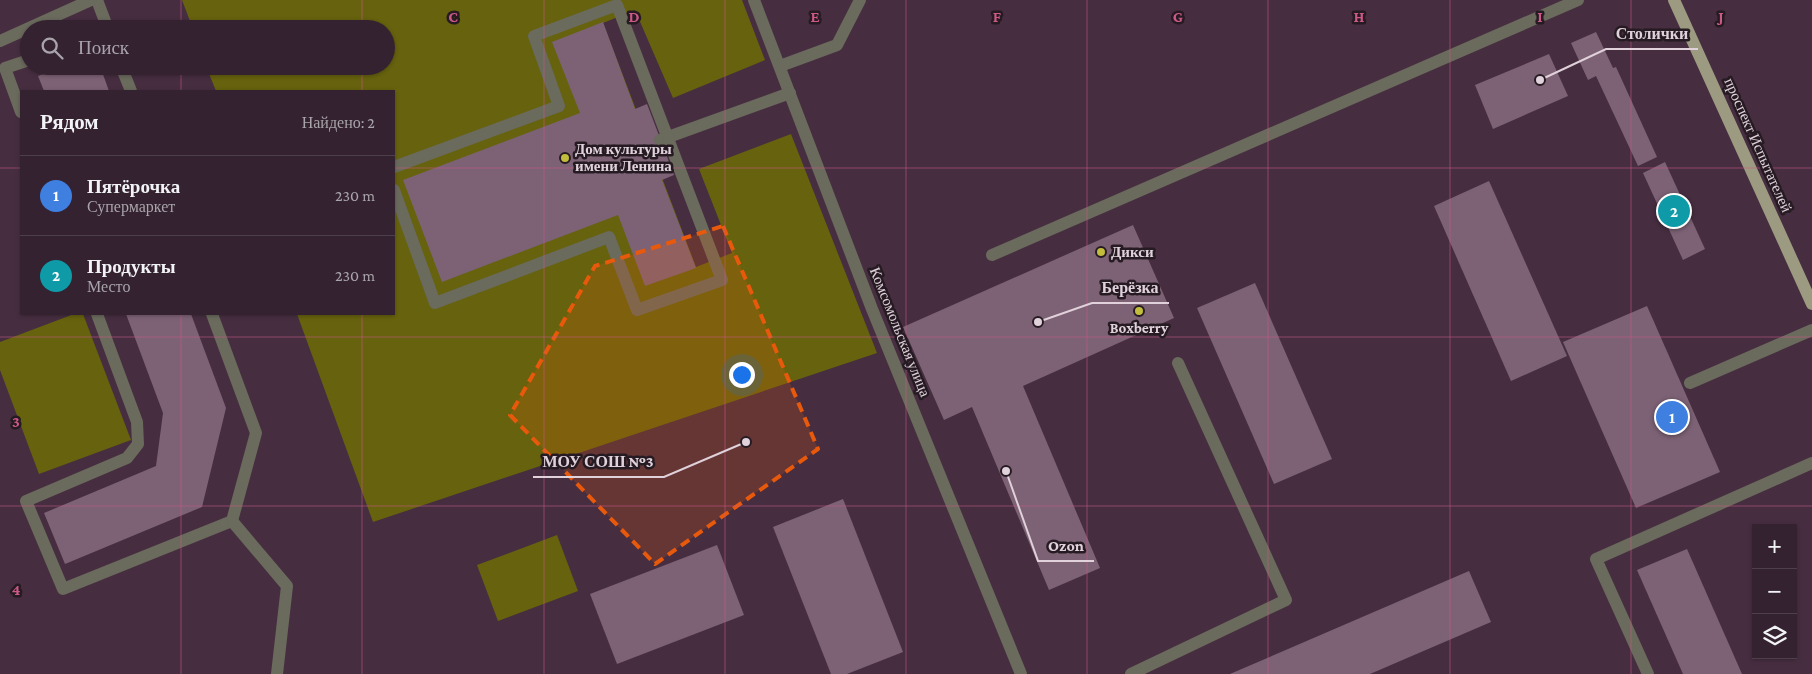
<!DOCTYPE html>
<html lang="ru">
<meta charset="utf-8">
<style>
:root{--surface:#342230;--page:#3f2f3c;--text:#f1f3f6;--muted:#a9a4ab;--line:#4e3f4c;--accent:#95b2f1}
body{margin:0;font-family:"Crimson Pro",serif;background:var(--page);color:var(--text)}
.controls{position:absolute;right:15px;bottom:15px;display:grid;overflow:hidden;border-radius:0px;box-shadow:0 1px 4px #0004}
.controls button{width:45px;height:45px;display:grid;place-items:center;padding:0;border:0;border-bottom:1px solid var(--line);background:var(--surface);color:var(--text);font:25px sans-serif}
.you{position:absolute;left:741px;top:374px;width:18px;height:18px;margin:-12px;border:4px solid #fff;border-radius:50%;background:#1a73e8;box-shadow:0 0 0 8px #1a73e833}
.badge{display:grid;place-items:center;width:32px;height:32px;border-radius:50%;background:var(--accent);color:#fff;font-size:16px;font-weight:700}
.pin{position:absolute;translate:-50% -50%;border:2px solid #fff;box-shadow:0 1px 5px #0006}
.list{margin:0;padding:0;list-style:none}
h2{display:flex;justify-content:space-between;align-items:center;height:65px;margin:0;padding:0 20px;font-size:21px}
h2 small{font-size:16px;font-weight:400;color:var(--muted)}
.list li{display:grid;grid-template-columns:32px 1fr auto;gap:15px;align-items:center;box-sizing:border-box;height:80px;padding:0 20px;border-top:1px solid var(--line)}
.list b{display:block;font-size:19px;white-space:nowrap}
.list p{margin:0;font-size:16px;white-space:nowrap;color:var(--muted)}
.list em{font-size:16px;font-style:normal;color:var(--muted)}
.icon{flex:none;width:28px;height:28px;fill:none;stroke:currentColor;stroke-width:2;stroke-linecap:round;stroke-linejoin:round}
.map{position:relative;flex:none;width:1812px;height:674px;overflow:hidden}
.search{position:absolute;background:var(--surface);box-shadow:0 1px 4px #0004;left:20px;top:20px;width:375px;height:55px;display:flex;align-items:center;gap:12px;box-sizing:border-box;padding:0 18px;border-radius:28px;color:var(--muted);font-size:19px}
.panel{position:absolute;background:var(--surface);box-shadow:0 1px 4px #0004;left:20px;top:90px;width:375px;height:225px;border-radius:0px}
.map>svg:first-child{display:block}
.green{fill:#66620e}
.building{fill:#7d6275}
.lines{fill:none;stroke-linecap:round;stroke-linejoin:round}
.minor{stroke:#6a6a5d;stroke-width:12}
.major{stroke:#9c9b81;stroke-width:12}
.marked{fill:#e8590c;fill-opacity:0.2;stroke:#e8590c;stroke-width:4;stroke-dasharray:10 6;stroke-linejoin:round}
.grid{fill:none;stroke:#cc5988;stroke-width:1;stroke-opacity:0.55}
.poi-dot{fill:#c3bd3e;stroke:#261b22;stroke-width:2}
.labels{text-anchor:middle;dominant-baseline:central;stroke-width:5;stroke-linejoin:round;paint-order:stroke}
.street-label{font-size:15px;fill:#e0d1db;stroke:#261b22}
.poi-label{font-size:15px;font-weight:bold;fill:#e0d1db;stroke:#261b22;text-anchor:start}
.grid-label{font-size:16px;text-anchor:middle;font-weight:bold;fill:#cc5988;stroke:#261b22;stroke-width:5;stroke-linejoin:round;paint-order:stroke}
.leader{fill:none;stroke:#e0d1db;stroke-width:2}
.callout-dot{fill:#e0d1db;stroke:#261b22;stroke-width:2}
.callout-label{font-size:16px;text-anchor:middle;font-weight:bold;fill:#e0d1db;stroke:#261b22;stroke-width:5;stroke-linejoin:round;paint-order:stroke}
</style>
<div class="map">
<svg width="1812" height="674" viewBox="0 0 1812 674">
<rect width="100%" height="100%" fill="#462e40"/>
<g class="green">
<path d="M182 0H742L765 60 673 98 635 10 603 23 696 267 732 253 699 169 791 134 877 353 373 522 297 314H394V91H216L206 66H386V29H193Z"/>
<path d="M74 314H83L131 440 39 474 0 370V342Z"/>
<path d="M557 535 578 591 498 621 477 565Z"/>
</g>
<g class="building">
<path d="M603 22 635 109 647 104 674 175 662 180 696 268 645 286 618 215 442 282 403 180 580 113 552 42Z"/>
<path d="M1596 32 1613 68 1616 67 1657 157 1638 166 1596 76 1588 80 1571 43Z"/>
<path d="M1549 54 1568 96 1493 129 1475 85Z"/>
<path d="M65 66H100L109 91H44L38 76Z"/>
<path d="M1665 162 1705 249 1683 260 1643 173Z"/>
<path d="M1489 181 1567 356 1511 381 1434 206Z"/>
<path d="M1133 225 1174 318 1023 386 1100 568 1049 590 972 407 944 420 903 327Z"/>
<path d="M1255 283 1332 459 1274 484 1197 308Z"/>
<path d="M1647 306 1720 472 1636 508 1563 342Z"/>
<path d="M126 314H191L226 408 202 507 65 564 44 513 156 466 163 413Z"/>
<path d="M843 499 903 652 847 674H831L773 527Z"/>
<path d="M717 545 744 615 617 664 590 594Z"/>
<path d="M1687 549 1742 674H1683L1637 570Z"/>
<path d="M1469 571 1491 622 1370 674H1230Z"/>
</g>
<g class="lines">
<g class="minor">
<path d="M97 0 108 29"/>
<path d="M754 0 872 309 1021 674"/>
<path d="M0 41 91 0"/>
<path d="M121 66 131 91"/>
<path d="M780 66 837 45 860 0"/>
<path d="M21 112 5 68 29 60"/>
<path d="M660 140 790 93"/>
<path d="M394 167 559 106 534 36 617 5 722 280 637 310 609 237 435 303 394 190"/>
<path d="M992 255 1578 0"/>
<path d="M97 314 137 422 138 444 127 458 26 501 63 589 232 521"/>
<path d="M212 314 256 433 232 521"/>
<path d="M1690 383 1812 330"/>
<path d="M232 521 287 586 277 674"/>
<path d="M1131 674 1286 600 1178 363"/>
<path d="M1648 674 1596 559 1812 463"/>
</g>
<path class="major" d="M1674 0 1812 304"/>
</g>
<path class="marked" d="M723 226 818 449 655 564 510 415 595 266Z"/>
<path class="grid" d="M181 0V29M362 0V29M544 0V674M725 0V674M906 0V674M1087 0V674M1268 0V674M1450 0V674M1631 0V674M181 66V91M362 66V91M0 168H21M394 168H1812M181 314V674M362 314V674M0 337H1812M0 506H1812"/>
<g class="poi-dot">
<circle cx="565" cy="158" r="5"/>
<circle cx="1101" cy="252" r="5"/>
<circle cx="1139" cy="311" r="5"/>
</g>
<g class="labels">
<g class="street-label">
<text transform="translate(1758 145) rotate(66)">проспект Испытателей</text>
<text transform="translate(900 332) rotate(68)">Комсомольская улица</text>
</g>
<g class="poi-label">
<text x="575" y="149">Дом культуры<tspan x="575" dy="17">имени Ленина</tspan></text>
<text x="1111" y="252">Дикси</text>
<text x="1139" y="328" text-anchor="middle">Boxberry</text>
</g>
</g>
<g class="grid-label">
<text x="453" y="22">C</text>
<text x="634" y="22">D</text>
<text x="815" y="22">E</text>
<text x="997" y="22">F</text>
<text x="1178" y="22">G</text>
<text x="1359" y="22">H</text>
<text x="1540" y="22">I</text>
<text x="1721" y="22">J</text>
<text x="16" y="427">3</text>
<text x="16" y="595">4</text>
</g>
<path class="leader" d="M1540 80L1606 49H1698M1038 322L1092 303H1169M746 442L664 477H533M1006 471L1038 561H1094"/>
<g class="callout-dot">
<circle cx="1540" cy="80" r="5"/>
<circle cx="1038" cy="322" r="5"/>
<circle cx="746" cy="442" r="5"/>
<circle cx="1006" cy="471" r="5"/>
</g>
<g class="callout-label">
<text x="1652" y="39">Столички</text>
<text x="1130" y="293">Берёзка</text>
<text x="598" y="467">МОУ СОШ №3</text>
<text x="1066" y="551">Ozon</text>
</g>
</svg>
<div class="controls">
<button>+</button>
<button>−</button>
<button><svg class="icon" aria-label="layers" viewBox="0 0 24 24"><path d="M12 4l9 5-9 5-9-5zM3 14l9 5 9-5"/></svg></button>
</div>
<div class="you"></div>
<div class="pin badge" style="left:1672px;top:417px;background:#3f7fe0">1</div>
<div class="pin badge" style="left:1674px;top:211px;background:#0f9aa8">2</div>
<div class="search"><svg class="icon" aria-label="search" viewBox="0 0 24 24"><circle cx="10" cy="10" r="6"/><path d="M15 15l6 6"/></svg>Поиск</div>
<section class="panel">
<h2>Рядом<small>Найдено: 2</small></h2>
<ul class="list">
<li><span class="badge" style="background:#3f7fe0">1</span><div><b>Пятёрочка</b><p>Супермаркет</p></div><em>230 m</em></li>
<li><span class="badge" style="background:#0f9aa8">2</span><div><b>Продукты</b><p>Место</p></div><em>230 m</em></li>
</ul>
</section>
</div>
